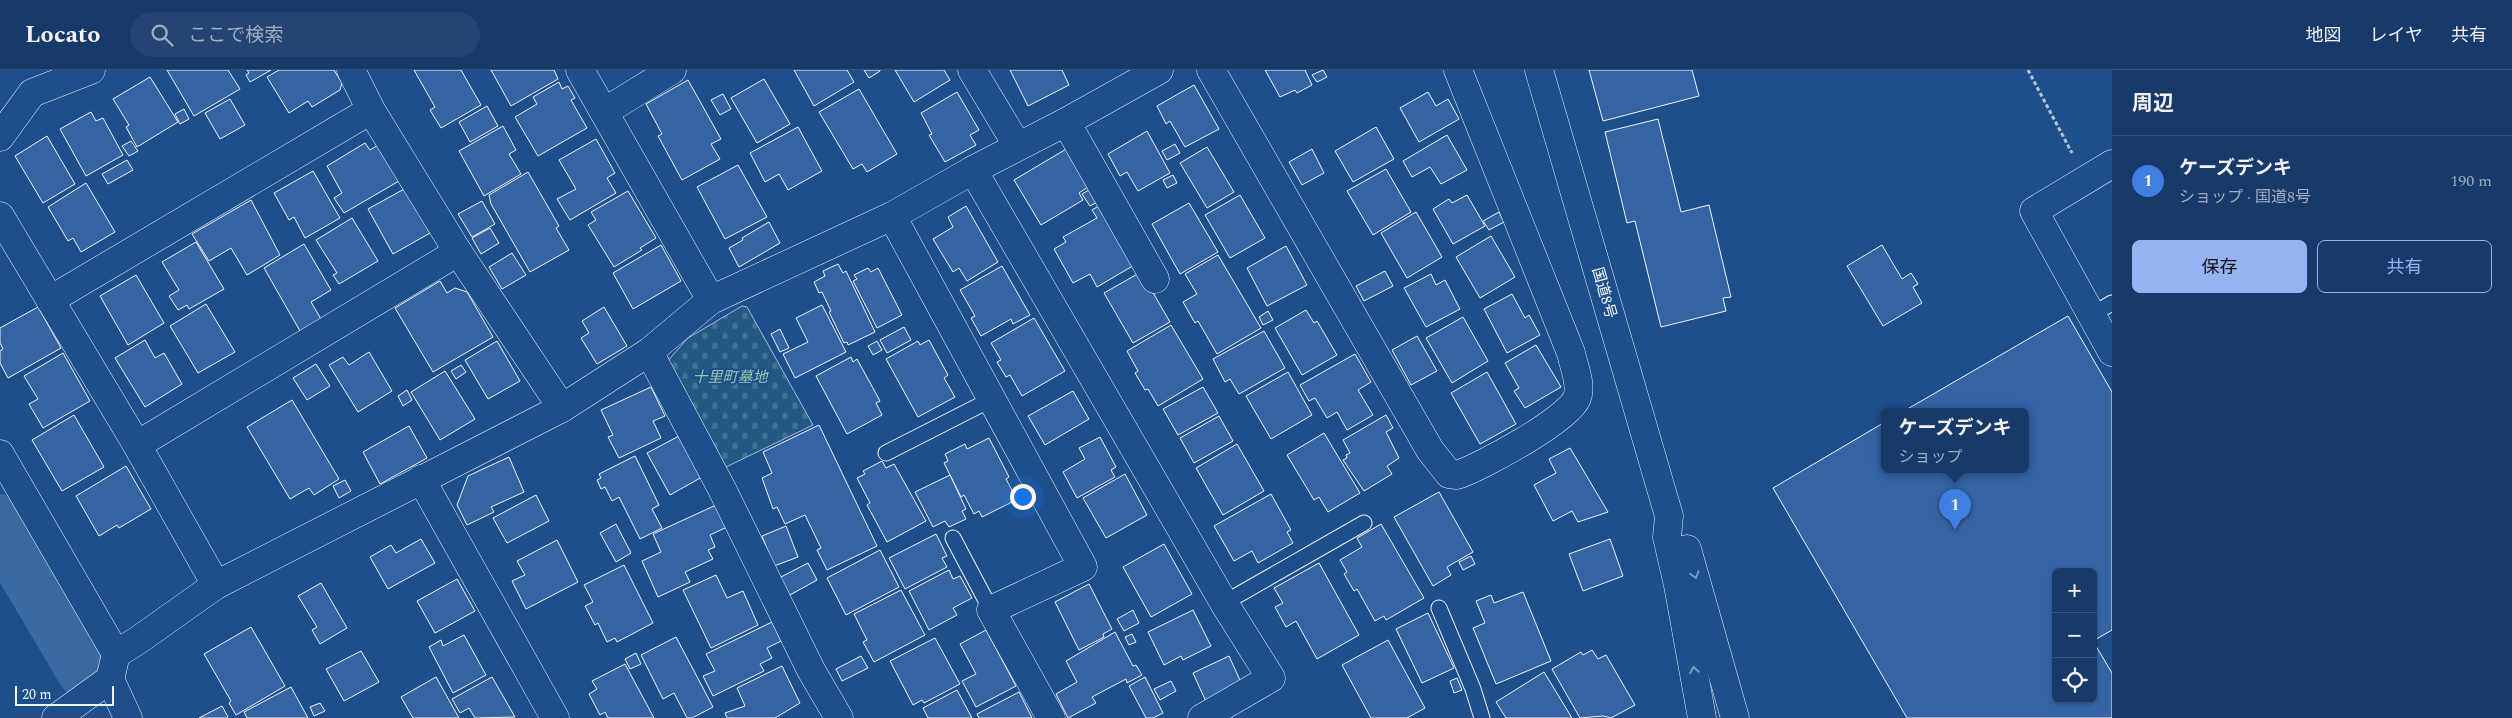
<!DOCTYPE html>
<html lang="ja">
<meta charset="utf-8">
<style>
:root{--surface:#173a69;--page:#244571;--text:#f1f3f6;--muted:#9eadc0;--line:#36547d;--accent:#95b2f1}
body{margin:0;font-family:Spectral,"Noto Sans JP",serif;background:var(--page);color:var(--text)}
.controls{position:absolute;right:15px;bottom:15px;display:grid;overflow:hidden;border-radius:8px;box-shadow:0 1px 4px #0004}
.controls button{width:45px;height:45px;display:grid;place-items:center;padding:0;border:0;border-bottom:1px solid var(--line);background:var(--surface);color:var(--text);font:25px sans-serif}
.scale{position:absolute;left:15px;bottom:12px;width:99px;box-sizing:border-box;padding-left:5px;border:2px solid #f2f6ff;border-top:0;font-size:14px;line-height:18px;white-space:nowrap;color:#f2f6ff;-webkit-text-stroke:4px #1f4e8c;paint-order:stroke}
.you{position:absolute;left:1022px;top:426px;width:18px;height:18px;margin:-12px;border:4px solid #fff;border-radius:50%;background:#1a73e8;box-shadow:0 0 0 8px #1a73e833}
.badge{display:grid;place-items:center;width:32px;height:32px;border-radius:50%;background:var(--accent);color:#fff;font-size:16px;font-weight:700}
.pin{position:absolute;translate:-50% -41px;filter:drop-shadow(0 1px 2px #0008)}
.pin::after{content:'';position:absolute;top:26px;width:18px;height:15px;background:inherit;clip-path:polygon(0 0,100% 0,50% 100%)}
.popup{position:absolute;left:1881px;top:338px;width:148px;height:65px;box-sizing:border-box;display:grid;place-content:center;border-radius:8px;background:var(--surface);filter:drop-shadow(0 1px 4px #0005);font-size:16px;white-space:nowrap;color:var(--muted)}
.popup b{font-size:19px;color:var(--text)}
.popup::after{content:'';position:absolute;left:50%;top:100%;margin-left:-10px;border:10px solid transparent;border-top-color:var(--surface)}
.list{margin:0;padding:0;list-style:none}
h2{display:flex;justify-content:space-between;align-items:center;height:65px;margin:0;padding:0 20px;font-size:21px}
h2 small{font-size:16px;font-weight:400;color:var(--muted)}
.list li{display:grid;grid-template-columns:32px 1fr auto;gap:15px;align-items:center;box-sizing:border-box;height:90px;padding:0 20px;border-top:1px solid var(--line)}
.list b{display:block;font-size:19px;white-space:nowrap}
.list p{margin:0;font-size:16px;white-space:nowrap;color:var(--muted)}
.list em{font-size:16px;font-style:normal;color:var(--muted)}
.actions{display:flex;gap:10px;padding:15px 20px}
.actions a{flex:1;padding:11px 0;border:1px solid var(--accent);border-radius:8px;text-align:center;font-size:18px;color:var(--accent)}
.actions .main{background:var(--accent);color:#111}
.icon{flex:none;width:28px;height:28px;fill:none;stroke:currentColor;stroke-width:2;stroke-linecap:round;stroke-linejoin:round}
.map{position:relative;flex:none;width:2112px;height:648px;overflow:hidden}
header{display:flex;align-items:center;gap:30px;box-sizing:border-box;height:70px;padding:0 25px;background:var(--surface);border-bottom:1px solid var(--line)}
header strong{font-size:24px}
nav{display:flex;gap:28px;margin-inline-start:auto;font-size:18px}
.search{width:350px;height:45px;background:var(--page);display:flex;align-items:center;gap:12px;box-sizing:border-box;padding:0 18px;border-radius:28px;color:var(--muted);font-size:19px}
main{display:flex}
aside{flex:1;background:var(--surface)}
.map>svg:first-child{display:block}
.cemetery{fill:url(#cemetery-stones);stroke:#a8bbd7}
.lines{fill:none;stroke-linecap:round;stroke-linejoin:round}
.river{stroke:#3b69a3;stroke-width:60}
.building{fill:#3563a3;stroke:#f2f6ff;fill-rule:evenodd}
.service-casing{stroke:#f2f6ff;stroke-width:17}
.minor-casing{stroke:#f2f6ff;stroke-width:29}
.trunk-casing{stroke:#f2f6ff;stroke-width:29}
.path{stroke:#b3c4dc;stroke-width:3;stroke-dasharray:4 2.5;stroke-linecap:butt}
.service{stroke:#1f4e8c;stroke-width:15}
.minor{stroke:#1f4e8c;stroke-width:28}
.trunk{stroke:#1f4e8c;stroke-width:28}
.oneway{stroke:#7e9ac0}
.labels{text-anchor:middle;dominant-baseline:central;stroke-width:4;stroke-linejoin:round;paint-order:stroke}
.street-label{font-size:15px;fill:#f2f6ff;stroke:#1f4e8c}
.park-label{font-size:15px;font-style:italic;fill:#97c8a6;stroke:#1f4e8c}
</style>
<header>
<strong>Locato</strong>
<div class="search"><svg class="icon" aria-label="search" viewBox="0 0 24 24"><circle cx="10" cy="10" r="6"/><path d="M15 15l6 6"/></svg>ここで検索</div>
<nav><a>地図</a><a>レイヤ</a><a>共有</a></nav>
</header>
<main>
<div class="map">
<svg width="2112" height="648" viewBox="0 0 2112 648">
<defs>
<pattern id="cemetery-stones" width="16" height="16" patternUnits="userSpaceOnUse" patternTransform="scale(1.25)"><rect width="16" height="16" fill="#245a82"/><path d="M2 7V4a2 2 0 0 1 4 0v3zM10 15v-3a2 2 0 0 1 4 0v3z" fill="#447295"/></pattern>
</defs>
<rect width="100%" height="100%" fill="#1f4e8c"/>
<path class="cemetery" d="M742 236 747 237 813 355 726 397 665 294 688 268Z"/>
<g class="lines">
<path class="river" d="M0 454 86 599"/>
</g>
<g class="building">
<path d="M167 0H228L240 19 194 46Z"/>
<path d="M247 0H271L250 12 246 5 249 3Z"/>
<path d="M279 0H334L342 13 340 20 312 37 308 31 289 43 267 7Z"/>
<path d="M414 0H461L481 35 441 58 430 40 435 37Z"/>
<path d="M491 0H554L558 9 511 36Z"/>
<path d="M794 0H847L854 12 814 36Z"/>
<path d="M864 0H880V1L869 8Z"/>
<path d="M895 0H944L950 10 914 32Z"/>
<path d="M1010 0H1062L1069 15 1028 36Z"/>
<path d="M1265 0H1305L1312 15 1297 23 1295 20 1280 27Z"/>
<path d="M1323 0 1327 7 1317 12 1312 5Z"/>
<path d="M1589 0H1692L1699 26 1603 51Z"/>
<path d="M150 7 178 52 137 77 126 57 129 55 113 29Z"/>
<path d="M764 9 790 54 757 73 731 28Z"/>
<path d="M688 10 721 69 711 74 720 89 682 110 658 66 662 64 646 34Z"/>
<path d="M559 12 562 19 568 16 575 28 571 30 587 58 538 86 515 47 537 34 533 27Z"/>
<path d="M1194 15 1219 59 1185 77 1170 51 1166 54 1157 36Z"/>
<path d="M859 19 897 84 867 102 862 94 853 99 819 42Z"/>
<path d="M957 22 979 60 970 65 976 75 945 92 929 65 932 64 921 43Z"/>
<path d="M1428 22 1436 36 1448 29 1459 49 1419 72 1400 38Z"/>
<path d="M723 24 731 39 720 45 711 30Z"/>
<path d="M230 29 245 55 220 69 205 43Z"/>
<path d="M487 36 498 56 470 72 459 52Z"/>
<path d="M184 39 189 49 180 54 175 44Z"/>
<path d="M91 42 96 51 103 48 123 85 86 106 60 59Z"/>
<path d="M1658 49 1681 142 1709 135 1731 227 1723 228 1726 241 1661 257 1635 151 1627 153 1605 62Z"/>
<path d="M503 56 516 80 509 84 521 104 484 126 459 81Z"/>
<path d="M798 57 822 101 788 120 779 104 765 112 750 83Z"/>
<path d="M1376 57 1394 89 1353 112 1335 81Z"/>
<path d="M1147 61 1170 103 1138 121 1127 102 1120 106 1108 84Z"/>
<path d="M1447 65 1467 100 1441 114 1430 97 1412 107 1403 91Z"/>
<path d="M47 66 75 114 43 133 15 86Z"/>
<path d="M596 69 615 103 607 108 616 123 570 150 557 129 576 119 559 90Z"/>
<path d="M131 71 138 81 129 86 122 76Z"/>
<path d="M365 73 370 80 378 75 399 111 344 143 334 128 342 123 327 96Z"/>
<path d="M1175 74 1180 83 1167 90 1162 81Z"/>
<path d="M1207 77 1234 122 1207 138 1180 93Z"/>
<path d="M1068 78 1091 115 1079 123 1083 130 1041 155 1014 110Z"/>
<path d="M1312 79 1324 103 1302 115 1289 92Z"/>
<path d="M127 90 133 100 108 114 102 104Z"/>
<path d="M738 95 767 147 725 169 697 117Z"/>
<path d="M1386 99 1411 142 1373 165 1347 121Z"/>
<path d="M313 101 340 148 305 168 294 147 289 150 274 123Z"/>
<path d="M528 102 559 156 556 158 569 180 530 202 491 134 489 125Z"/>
<path d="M1173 105 1177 113 1167 118 1163 110Z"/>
<path d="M86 113 115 162 81 182 73 168 68 171 48 137Z"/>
<path d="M1094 117 1101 130 1090 136 1082 124Z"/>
<path d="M406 118 430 163 393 184 368 139Z"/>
<path d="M628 121 656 168 640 178 642 180 614 197 588 155 596 150 591 142Z"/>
<path d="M1240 125 1265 168 1230 188 1205 145Z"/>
<path d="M1467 125 1485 156 1453 174 1433 139 1449 129 1452 133Z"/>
<path d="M251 130 280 185 247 205 231 178 209 191 192 164Z"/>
<path d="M482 131 495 154 472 167 458 144Z"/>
<path d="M1189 133 1218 182 1180 204 1152 154Z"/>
<path d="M1102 134 1136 194 1097 217 1090 204 1073 213 1054 179 1066 172 1063 167 1097 148 1092 140Z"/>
<path d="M966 136 998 192 967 211 959 198 953 202 933 169 953 157 948 147Z"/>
<path d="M1416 142 1442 187 1407 208 1381 163Z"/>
<path d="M1499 142 1504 152 1489 160 1483 151Z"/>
<path d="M352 148 378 191 339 214 333 205 337 203 316 170Z"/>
<path d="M769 152 780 173 739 197 729 178 743 170 742 168Z"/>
<path d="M490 158 499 173 481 184 472 168Z"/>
<path d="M1491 166 1515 207 1480 228 1456 187Z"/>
<path d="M196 172 224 219 189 239 187 235 178 240 169 226 179 220 162 192Z"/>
<path d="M304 174 331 220 311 232 321 249 300 261 264 198Z"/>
<path d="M661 175 681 211 633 239 613 203Z"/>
<path d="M1882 175 1902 209 1911 203 1918 214 1913 217 1922 233 1883 256 1847 196Z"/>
<path d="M1286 176 1307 215 1267 236 1247 198Z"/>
<path d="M512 183 526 205 502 219 489 197Z"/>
<path d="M1218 185 1261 258 1217 284 1198 251 1195 253 1183 232 1197 224 1185 204Z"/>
<path d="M838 194 843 203 846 201 875 262 848 275 847 272 844 273 829 242 831 241 822 222 819 223 814 212 825 206 823 201Z"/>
<path d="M1002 196 1030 245 1013 254 1011 249 981 266 971 248 975 246 960 220Z"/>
<path d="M868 198 871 202 878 198 902 245 877 258 853 211 857 209 854 205Z"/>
<path d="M1385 201 1393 216 1364 231 1356 216Z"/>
<path d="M1141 202 1170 252 1133 273 1104 223Z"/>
<path d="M1431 204 1436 215 1445 210 1460 239 1426 257 1404 218Z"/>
<path d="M136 205 164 253 128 275 100 226Z"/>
<path d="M440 211 447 223 455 218 467 222 493 267 433 302 395 238Z"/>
<path d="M1512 224 1525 248 1529 245 1540 265 1507 283 1484 239Z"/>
<path d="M206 234 235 282 198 303 170 256Z"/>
<path d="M822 235 846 282 795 308 783 284 808 272 796 248Z"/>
<path d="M38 237 61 278 8 308 0 293V281L3 279 0 273V258Z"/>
<path d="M604 237 627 276 597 294 581 268 589 263 582 251Z"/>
<path d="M1306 240 1314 253 1317 251 1337 285 1302 305 1275 258Z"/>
<path d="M1268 241 1273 250 1263 255 1259 247Z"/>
<path d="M2068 246 2112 322V560L2093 571 2112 603V648H1907L1773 418 1885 352V399H2025V341H1904ZM2056 502H2093V629H2056Z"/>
<path d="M1463 247 1488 291 1452 313 1426 268Z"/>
<path d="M1034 248 1065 301 1022 326 1010 305 1006 307 997 292 1001 290 991 273Z"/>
<path d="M1171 255 1203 309 1158 336 1148 319 1145 320 1135 303 1138 301 1127 281Z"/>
<path d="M904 257 911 270 887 283 880 270Z"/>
<path d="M780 259 789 278 780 282 771 264Z"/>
<path d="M1264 261 1285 298 1239 324 1230 309 1225 312 1213 289Z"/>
<path d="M1417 266 1437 301 1411 315 1392 280Z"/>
<path d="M145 270 155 288 164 283 182 314 145 337 115 288Z"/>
<path d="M929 270 948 305 944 308 955 327 918 347 886 289 918 271 920 275Z"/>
<path d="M497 271 520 311 488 329 465 290Z"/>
<path d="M877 271 882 280 873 285 868 276Z"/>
<path d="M1536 275 1561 317 1525 338 1514 321 1519 318 1505 293Z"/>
<path d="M369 282 392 321 358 342 329 295 343 287 349 295Z"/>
<path d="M63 283 90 331 43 358 29 334 38 329 24 306Z"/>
<path d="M1355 284 1371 312 1358 320 1373 345 1347 360 1337 342 1327 348 1315 328 1309 331 1300 315Z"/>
<path d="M851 287 853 292 857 289 880 331 876 333 882 345 847 364 816 306Z"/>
<path d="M316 294 330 316 307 330 293 308Z"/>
<path d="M461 295 466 302 456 309 451 301Z"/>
<path d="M445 301 475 349 440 370 411 322Z"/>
<path d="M1288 302 1312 345 1271 369 1246 326Z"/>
<path d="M1487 302 1516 354 1480 374 1451 323Z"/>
<path d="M651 317 665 346 653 351 661 368 619 388 608 367 613 365 601 340Z"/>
<path d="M1203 317 1218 343 1178 365 1163 339Z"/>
<path d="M407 320 412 330 403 336 398 326Z"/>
<path d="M1073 321 1089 349 1045 375 1028 346Z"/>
<path d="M292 330 339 409 314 425 309 418 290 429 247 357Z"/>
<path d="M74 345 104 397 62 421 32 370Z"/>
<path d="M1386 345 1393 358 1386 362 1399 388 1387 396 1392 404 1364 421 1343 390 1347 388 1346 385 1350 383 1343 370Z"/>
<path d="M1219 346 1233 371 1194 393 1180 368Z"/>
<path d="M819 355 877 476 827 500 817 480 821 478 805 445 785 454 777 437 773 439 762 408 772 403 763 382Z"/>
<path d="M409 356 427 388 380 414 363 382Z"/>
<path d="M1324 363 1360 423 1328 442 1319 427 1314 430 1287 385Z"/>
<path d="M679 366 702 407 670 425 647 383Z"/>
<path d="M1100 367 1116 397 1111 400 1115 407 1077 428 1063 402 1085 389 1079 378Z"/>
<path d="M989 368 1009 407 1006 409 1015 426 1013 427 1014 431 982 447 979 441 974 444 964 425 961 427 944 393 948 391 945 384 965 374 967 379Z"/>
<path d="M1237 374 1264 421 1223 445 1196 398Z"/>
<path d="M1570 378 1608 442 1578 452 1572 441 1553 451 1534 415 1556 403 1549 389Z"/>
<path d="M635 386 659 435 652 439 662 458 640 469 619 427 612 431 605 417 601 419 597 410 601 408 599 404Z"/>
<path d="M509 387 524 422 491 437 494 442 467 455 457 435 468 406Z"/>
<path d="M882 391 886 398 894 394 926 451 887 472 867 435 870 433 857 408 865 404 863 401Z"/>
<path d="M126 396 151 439 119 458 117 455 99 466 76 426Z"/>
<path d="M1125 404 1147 445 1106 468 1083 428Z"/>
<path d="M950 405 966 439 962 441 966 449 949 457 945 451 933 457 915 422Z"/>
<path d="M345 410 351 421 339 428 333 416Z"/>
<path d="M1439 422 1473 482 1447 497 1451 505 1433 516 1394 447Z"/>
<path d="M1271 424 1291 460 1287 462 1293 473 1258 493 1252 481 1234 491 1214 456Z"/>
<path d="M536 425 549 451 507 473 493 448Z"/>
<path d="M716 435 727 457 710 465 715 477 708 480 713 489 685 502 690 512 658 527 642 491 661 482 653 464Z"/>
<path d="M616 454 631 483 616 492 600 463Z"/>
<path d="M1381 454 1424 528 1386 550 1384 546 1375 551 1357 519 1354 521 1344 504 1347 502 1340 490 1362 477 1357 468Z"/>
<path d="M786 456 798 487 774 496 762 466Z"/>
<path d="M936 464 947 486 942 488 947 497 905 519 889 488Z"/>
<path d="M421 469 435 493 388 519 370 487 391 475 396 483Z"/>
<path d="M1610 469 1623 506 1583 521 1569 484Z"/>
<path d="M557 470 578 512 526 539 512 511 525 505 517 491Z"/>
<path d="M1164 474 1192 524 1151 547 1123 497Z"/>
<path d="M880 480 899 517 846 545 827 508Z"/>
<path d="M1471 486 1475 494 1463 500 1459 492Z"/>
<path d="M808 493 817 510 788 526 779 508Z"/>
<path d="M1319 493 1359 565 1317 589 1296 551 1286 557 1275 537 1283 533 1274 518Z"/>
<path d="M624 495 653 553 617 572 615 568 607 572 598 553 595 555 585 536 593 532 584 515Z"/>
<path d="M949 500 953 509 960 506 972 528 953 538 957 545 929 560 909 521Z"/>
<path d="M716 505 727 528 743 521 758 555 711 578 683 520Z"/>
<path d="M457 509 475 541 435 563 417 531Z"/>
<path d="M321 513 347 558 320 574 312 560 317 557 298 526Z"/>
<path d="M1089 514 1112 559 1103 564 1104 567 1079 580 1055 532Z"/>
<path d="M901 520 925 565 874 592 863 572 867 570 854 544Z"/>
<path d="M1523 522 1551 591 1496 614 1473 558 1485 553 1476 531 1491 525 1494 533Z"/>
<path d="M1133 540 1139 553 1124 561 1117 549Z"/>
<path d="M1193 540 1211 576 1183 590 1181 586 1164 595 1148 562Z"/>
<path d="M1428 543 1454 598 1422 613 1396 559Z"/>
<path d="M772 552 781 571 767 578 772 588 760 594 764 601 713 626 703 606 715 601 706 584Z"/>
<path d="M251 557 285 616 236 645 229 633 231 631 204 584Z"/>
<path d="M986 560 1016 616 976 637 962 611 976 604 960 574Z"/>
<path d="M1115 562 1133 596 1136 595 1142 605 1127 613 1126 609 1092 627 1096 633 1068 648 1056 624 1077 612 1066 591Z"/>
<path d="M1132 564 1136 572 1129 575 1125 567Z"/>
<path d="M464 565 486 605 453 623 429 577 441 570 443 576Z"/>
<path d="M676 567 713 637 692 648H687L674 623 663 629 641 585Z"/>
<path d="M935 568 960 614 924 633 922 630 913 635 890 591Z"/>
<path d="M1388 570 1425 638 1407 648H1371L1342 595Z"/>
<path d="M1592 580 1598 589 1606 585 1635 635 1611 648 1603 646 1580 648 1552 599 1581 582 1583 585Z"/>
<path d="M361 581 379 612 344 631 326 599Z"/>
<path d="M636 583 641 594 630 599 625 589Z"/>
<path d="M861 586 868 598 842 611 836 599Z"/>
<path d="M1229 586 1244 619 1208 636 1193 603Z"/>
<path d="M625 594 654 648H608L605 642 600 645 589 624 597 619 592 611Z"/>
<path d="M782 596 800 633 775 648H727L725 643 745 636 737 618Z"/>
<path d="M1544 602 1572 648H1506L1496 632Z"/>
<path d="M436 607 459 648H413L401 627Z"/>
<path d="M492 607 515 647 475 648 469 638 460 643 452 629Z"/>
<path d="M1145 607 1163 643 1153 648H1146L1129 616Z"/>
<path d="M1457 608 1462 620 1454 623 1450 611Z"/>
<path d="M1171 611 1176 621 1160 630 1154 619Z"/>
<path d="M291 617 308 648H247L244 642Z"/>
<path d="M957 620 972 648H928L923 638Z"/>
<path d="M1019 622 1032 648H979L977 644Z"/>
<path d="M320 633 325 641 314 646 310 637Z"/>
<path d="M222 636 228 647 226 648H199Z"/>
</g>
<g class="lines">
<g class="service-casing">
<g id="service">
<path d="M2091 245 2112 233"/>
<path d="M886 383 992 329"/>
<path d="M953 468 991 540"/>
<path d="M1224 533 1364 453"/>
<path d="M1439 538 1473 619 1482 648"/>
</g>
</g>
<g class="minor-casing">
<g id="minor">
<path d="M351 0 371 40 458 182 562 338"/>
<path d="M580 0 711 230"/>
<path d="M972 0 1017 75"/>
<path d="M1159 0 1066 52 973 100 1224 533 1271 608 1202 648"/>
<path d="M1211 0 1430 380 1449 404 1457 405C1481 397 1568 350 1577 328 1582 315 1574 297 1571 283L1458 0"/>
<path d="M604 42 672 0"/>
<path d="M1066 52 1155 209"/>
<path d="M0 67 32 23 91 0"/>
<path d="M2112 94 2034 141 2112 282"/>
<path d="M0 146 137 375 216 515"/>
<path d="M892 146 1083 497 991 540 1051 648"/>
<path d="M50 230 371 40"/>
<path d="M649 282 722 419 811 600 839 648"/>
<path d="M137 375 458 182"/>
<path d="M0 384 116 584"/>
<path d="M421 409 555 648"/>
<path d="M110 609 128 648"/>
<path d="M56 648 110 609 116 584 137 571 216 515 562 338 649 282 711 230 892 146 973 100"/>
</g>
</g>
<g class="trunk-casing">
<g id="trunk">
<path d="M1539 0 1669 446 1667 467 1678 515 1702 648"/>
<path d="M1687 479 1735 648"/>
</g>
</g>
<path class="path" d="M2028 0 2072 83"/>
<use href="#service" class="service"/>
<use href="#minor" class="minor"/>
<use href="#trunk" class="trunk"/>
</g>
<defs><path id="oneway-chevron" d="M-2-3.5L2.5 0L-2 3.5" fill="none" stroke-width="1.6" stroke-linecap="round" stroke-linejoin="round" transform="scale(1.25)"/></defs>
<g class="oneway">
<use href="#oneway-chevron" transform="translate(1695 505) rotate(74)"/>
<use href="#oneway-chevron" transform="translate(1694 600) rotate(-100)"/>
</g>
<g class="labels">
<g class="street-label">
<text transform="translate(1604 223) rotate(74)">国道8号</text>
</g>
<g class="park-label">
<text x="730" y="307">十里町墓地</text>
</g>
</g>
</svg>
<div class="controls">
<button>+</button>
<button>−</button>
<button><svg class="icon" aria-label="locate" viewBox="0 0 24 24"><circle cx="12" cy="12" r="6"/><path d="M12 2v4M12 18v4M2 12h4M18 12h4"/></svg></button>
</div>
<div class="scale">20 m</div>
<div class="you"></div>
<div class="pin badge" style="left:1955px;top:460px;background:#3f7fe0">1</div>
<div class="popup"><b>ケーズデンキ</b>ショップ</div>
</div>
<aside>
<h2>周辺<small></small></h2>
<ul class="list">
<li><span class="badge" style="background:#3f7fe0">1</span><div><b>ケーズデンキ</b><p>ショップ · 国道8号</p></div><em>190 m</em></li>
</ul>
<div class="actions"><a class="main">保存</a><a>共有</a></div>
</aside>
</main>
